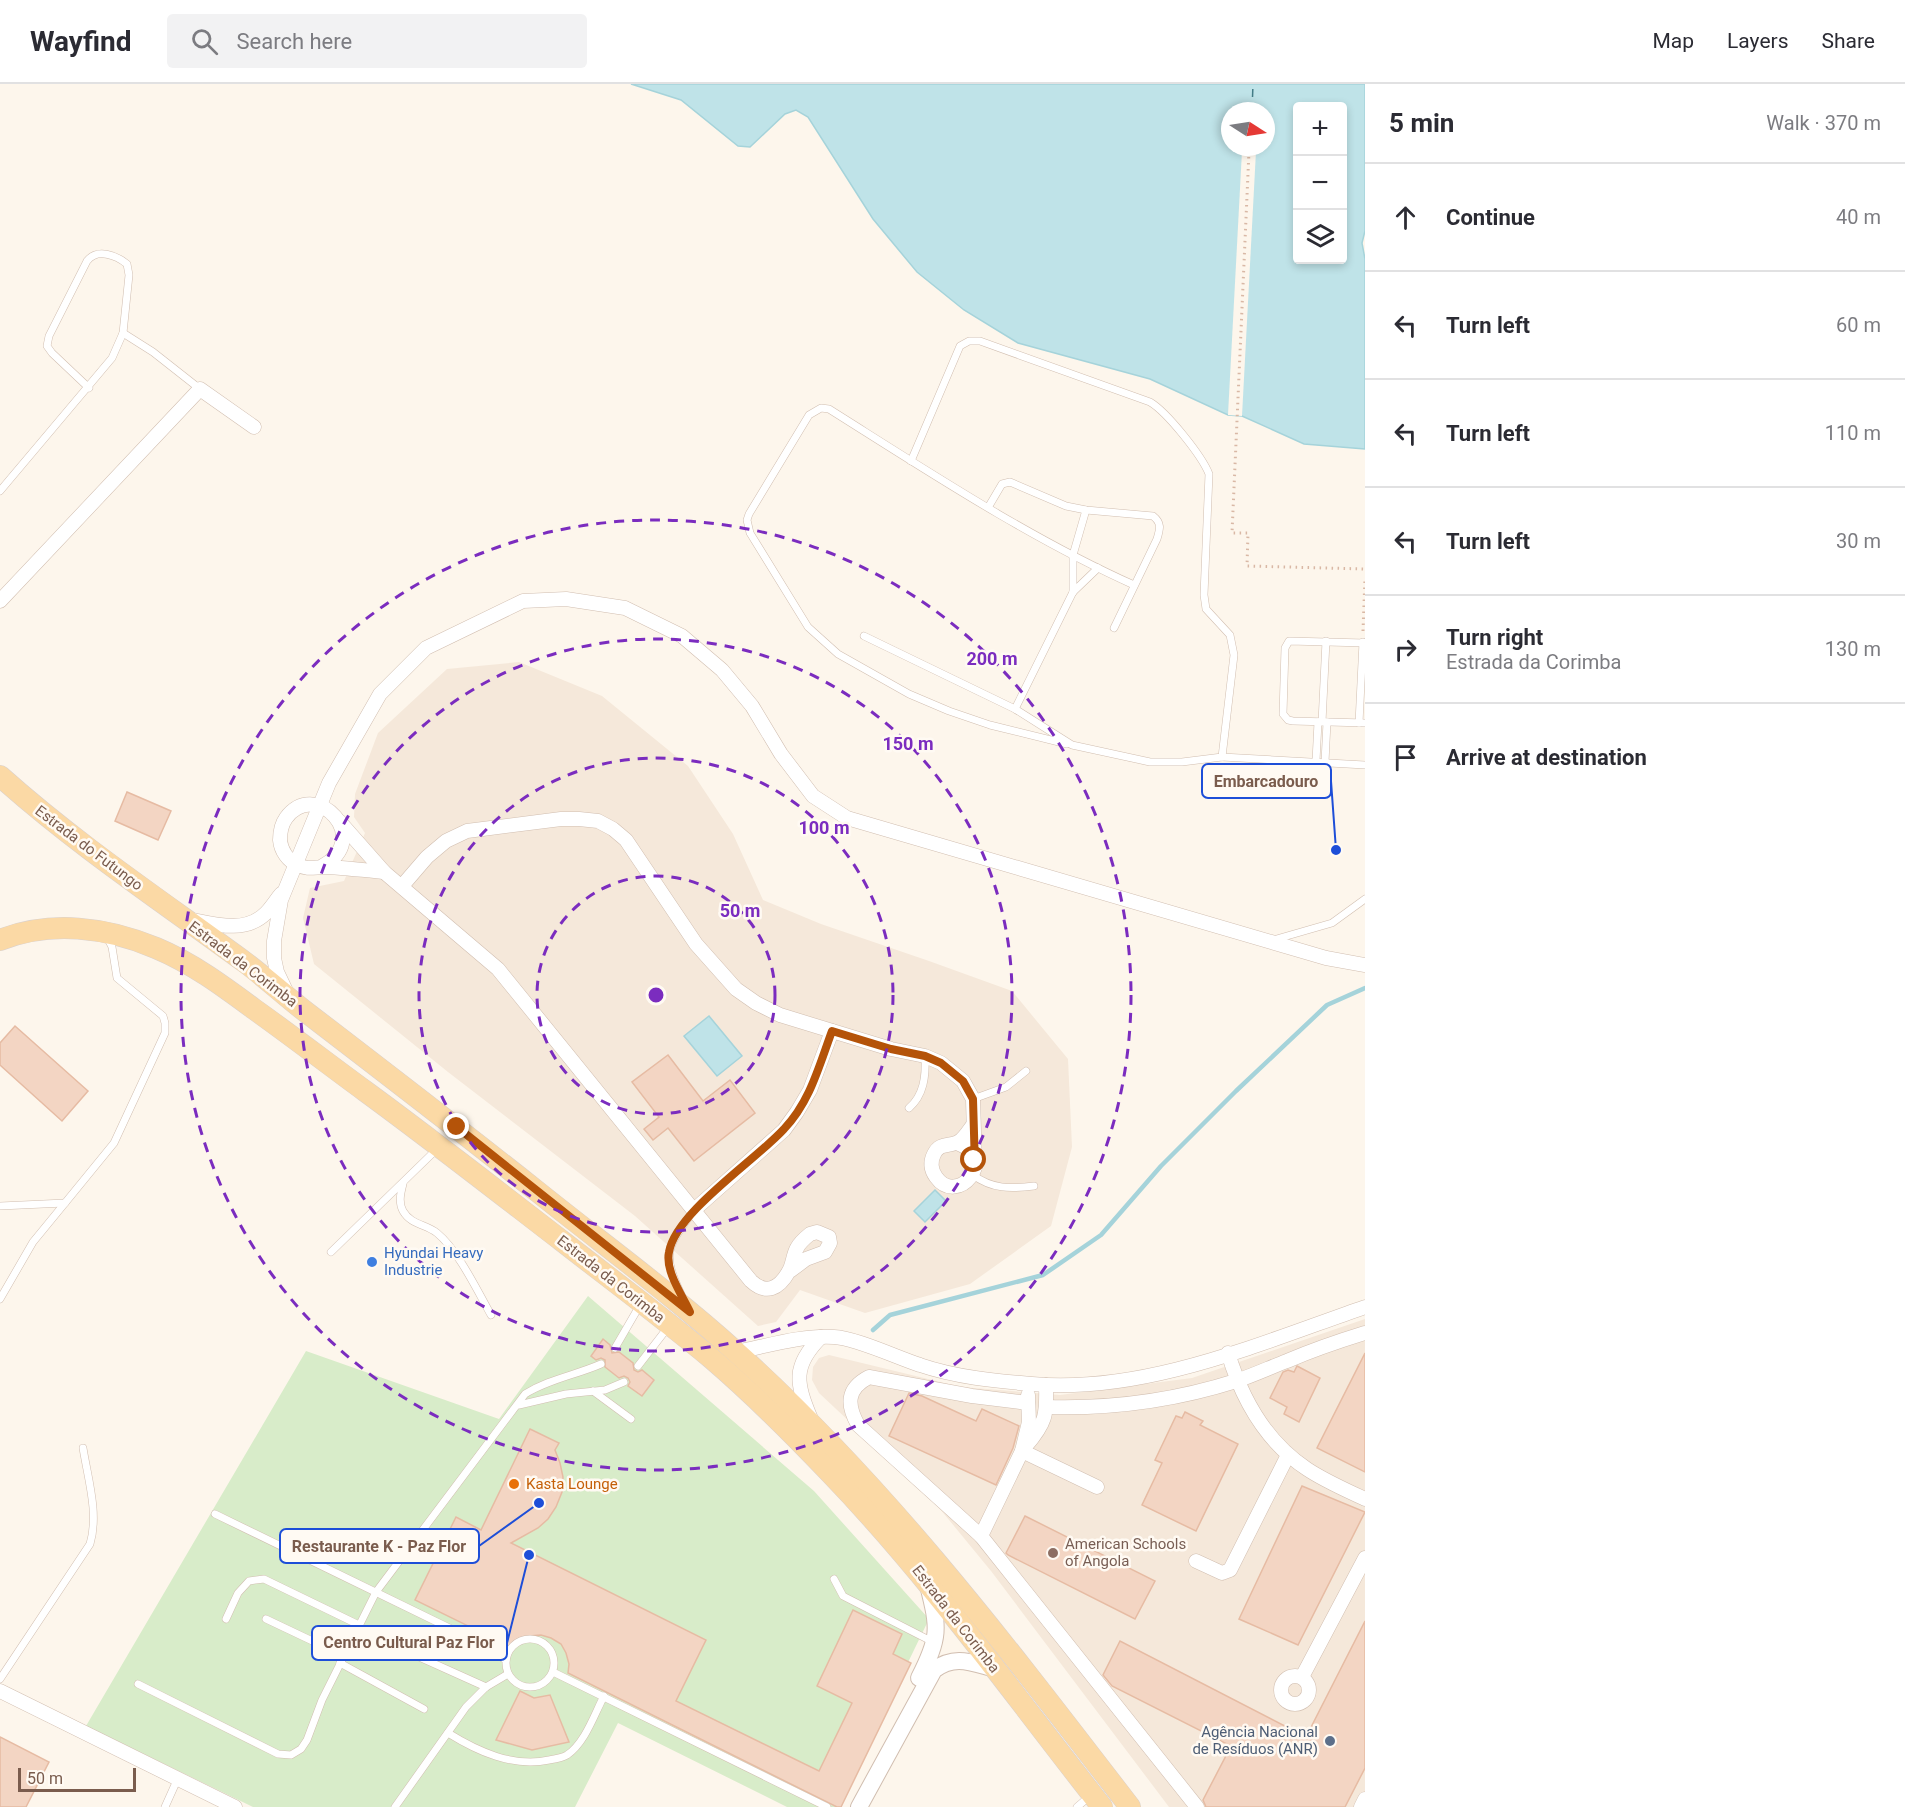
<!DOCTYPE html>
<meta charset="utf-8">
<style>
:root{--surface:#fff;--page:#f2f2f3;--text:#2b2b33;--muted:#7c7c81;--line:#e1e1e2}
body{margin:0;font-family:Roboto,sans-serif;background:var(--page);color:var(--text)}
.controls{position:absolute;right:18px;top:18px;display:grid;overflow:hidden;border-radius:6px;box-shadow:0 3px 9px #0003}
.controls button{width:54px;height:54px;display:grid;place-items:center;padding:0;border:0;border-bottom:2px solid var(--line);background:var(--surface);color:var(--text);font:30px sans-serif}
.compass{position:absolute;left:1221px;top:18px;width:54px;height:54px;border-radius:50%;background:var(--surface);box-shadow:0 3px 9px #0003;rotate:102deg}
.scale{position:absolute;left:18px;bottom:15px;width:118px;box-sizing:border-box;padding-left:6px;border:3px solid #7a5c4d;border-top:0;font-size:16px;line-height:21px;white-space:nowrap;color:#7a5c4d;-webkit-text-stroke:4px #fffaf3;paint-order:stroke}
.stop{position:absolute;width:18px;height:18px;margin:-14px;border:4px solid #b45309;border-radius:50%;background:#fff}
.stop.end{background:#b45309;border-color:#fff;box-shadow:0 2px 6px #0008}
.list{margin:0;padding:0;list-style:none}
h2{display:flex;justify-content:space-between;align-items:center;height:78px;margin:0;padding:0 24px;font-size:26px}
h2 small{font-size:20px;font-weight:400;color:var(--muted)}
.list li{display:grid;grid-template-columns:39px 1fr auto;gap:18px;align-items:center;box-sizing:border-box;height:108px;padding:0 24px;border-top:2px solid var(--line)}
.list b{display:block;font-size:22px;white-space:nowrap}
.list p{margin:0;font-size:20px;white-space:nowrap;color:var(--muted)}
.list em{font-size:20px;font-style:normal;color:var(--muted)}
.icon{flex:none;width:33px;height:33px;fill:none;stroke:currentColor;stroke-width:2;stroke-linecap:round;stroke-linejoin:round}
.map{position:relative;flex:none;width:1365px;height:1723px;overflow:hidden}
header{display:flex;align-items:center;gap:36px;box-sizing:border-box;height:84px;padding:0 30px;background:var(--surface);border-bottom:2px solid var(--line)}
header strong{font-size:28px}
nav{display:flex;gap:33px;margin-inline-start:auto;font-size:21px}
.search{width:420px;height:54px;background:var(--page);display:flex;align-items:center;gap:15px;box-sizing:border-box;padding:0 21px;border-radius:6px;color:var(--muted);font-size:22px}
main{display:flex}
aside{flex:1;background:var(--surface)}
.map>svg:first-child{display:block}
.residential{fill:#f5e8da}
.green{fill:#d8ecc9}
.water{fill:#bfe3e8;stroke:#a5d3da;stroke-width:1.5;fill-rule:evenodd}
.pier{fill:#fdf6ec}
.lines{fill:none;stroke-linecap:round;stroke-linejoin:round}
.stream{stroke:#a5d3da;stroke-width:4.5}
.ferry{stroke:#437c86;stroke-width:1.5;stroke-dasharray:8 6;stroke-linecap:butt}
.building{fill:#f3d5c3;stroke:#e6bba3;stroke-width:1.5}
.service-casing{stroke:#d1beb0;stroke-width:8}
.minor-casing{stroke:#d1beb0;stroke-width:15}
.tertiary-casing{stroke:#d1beb0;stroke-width:18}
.primary-casing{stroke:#dad1cd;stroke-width:22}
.path{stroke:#d9b8a5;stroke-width:3;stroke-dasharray:1.5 4.5;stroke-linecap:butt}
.service{stroke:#fff;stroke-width:7}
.minor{stroke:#fff;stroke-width:14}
.tertiary{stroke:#fff;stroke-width:16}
.primary{stroke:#fbd9a5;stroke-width:21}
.route{stroke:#b45309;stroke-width:8}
.ring{fill:none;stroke:#7b2cbf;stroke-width:3;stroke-dasharray:10 8}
.shop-dot{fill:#3f7fe0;stroke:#fffaf3;stroke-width:2}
.food-dot{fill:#e8710a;stroke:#fffaf3;stroke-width:2}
.education-dot{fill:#8d6e63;stroke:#fffaf3;stroke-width:2}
.service-dot{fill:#5c6f8a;stroke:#fffaf3;stroke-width:2}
.labels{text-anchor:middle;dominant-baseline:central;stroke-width:5;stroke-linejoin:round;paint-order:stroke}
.street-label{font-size:15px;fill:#7a5c4d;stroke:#fffaf3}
.shop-label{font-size:15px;fill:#366cbe;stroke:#fffaf3;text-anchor:start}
.food-label{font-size:15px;fill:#c56008;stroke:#fffaf3;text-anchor:start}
.education-label{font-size:15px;fill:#785e54;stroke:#fffaf3;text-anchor:start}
.service-label{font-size:15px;fill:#4e5e75;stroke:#fffaf3;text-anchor:end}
.centre{fill:#7b2cbf;stroke:#fffaf3;stroke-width:3}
.ring-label{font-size:18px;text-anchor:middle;font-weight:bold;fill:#7b2cbf;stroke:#fffaf3;stroke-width:5;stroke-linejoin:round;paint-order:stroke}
.leader{fill:none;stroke:#1d4ed8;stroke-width:2}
.callout-dot{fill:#1d4ed8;stroke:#fffaf3;stroke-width:2}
.callout{fill:#fffaf3;stroke:#1d4ed8;stroke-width:2}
.callout-label{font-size:16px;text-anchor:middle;font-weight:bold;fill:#7a5c4d}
</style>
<header>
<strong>Wayfind</strong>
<div class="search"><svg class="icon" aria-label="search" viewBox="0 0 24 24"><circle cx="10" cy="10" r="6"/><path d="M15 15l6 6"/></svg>Search here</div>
<nav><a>Map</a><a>Layers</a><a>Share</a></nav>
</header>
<main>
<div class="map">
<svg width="1365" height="1723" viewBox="0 0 1365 1723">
<rect width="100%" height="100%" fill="#fdf6ec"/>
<g class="residential">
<path d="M519 578 602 612 688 682 733 750 763 816 821 840 929 877 1012 907 1068 975 1072 1063 1051 1142 970 1200 865 1229 800 1206 776 1238 758 1242 635 1132 448 988 314 880 303 834 310 804 344 797 365 749 354 733 355 710 378 649 447 585Z"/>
<path d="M1365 1235V1723H1169L991 1487 931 1414 819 1309 812 1296 813 1283 819 1274 829 1271 961 1303 1060 1311 1192 1294Z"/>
</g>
<path class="green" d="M588 1212 814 1407 929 1535 838 1723H787L618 1639 575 1723H253L86 1642 306 1267 499 1335Z"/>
<g class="water">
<path d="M631 0H1365V147L1362 159 1365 175V365L1304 360 1242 332 1228 331 1150 295 1018 259 964 226 917 188 873 135 808 33 796 26 785 30 750 63 738 62 681 16ZM1298 22H1342V176H1298ZM1230 27H1266V63H1230Z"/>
<path d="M709 932 742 972 717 992 684 952Z"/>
<path d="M935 1106 946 1117 925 1138 914 1127Z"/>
</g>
<path class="pier" d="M1242 67H1256L1242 332 1228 331Z"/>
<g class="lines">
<path class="stream" d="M873 1246 890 1231 1043 1191 1101 1151 1161 1082 1236 1007 1327 921 1365 904"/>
<g class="ferry">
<path d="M1252 27 1253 0"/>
<path d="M1249 67V63"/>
</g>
</g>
<g class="building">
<path d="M127 708 171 727 158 756 115 737Z"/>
<path d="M15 942 88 1007 62 1037 0 981V959Z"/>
<path d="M668 971 703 1017 730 996 755 1029 694 1077 668 1044 653 1056 644 1045 659 1033 632 998Z"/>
<path d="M603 1255 610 1261 612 1269 619 1268 633 1279 634 1286 638 1288 642 1286 654 1296 642 1312 628 1302 630 1298 628 1294 624 1292 619 1294 605 1283V1276L601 1274 596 1276 591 1272Z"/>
<path d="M1365 1269V1388L1317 1364Z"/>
<path d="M1297 1282 1320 1294 1299 1338 1284 1330 1287 1323 1270 1314 1283 1288 1288 1286 1294 1288Z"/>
<path d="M909 1309 922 1312 976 1337 982 1325 1019 1342 1013 1364 996 1401 889 1352Z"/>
<path d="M1185 1328 1203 1337 1200 1341 1238 1360 1196 1447 1142 1421 1162 1379 1155 1376 1176 1332 1182 1334Z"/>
<path d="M530 1345 559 1359 555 1366 560 1379 563 1393 562 1408 556 1423 548 1435 538 1444 511 1459 706 1556 676 1617 819 1687 852 1619 817 1602 853 1526 902 1550 893 1570 911 1579 841 1723H837L568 1589 569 1580 566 1569 561 1560 551 1554 541 1551 529 1552 518 1556 511 1563 415 1516 456 1433 481 1446Z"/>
<path d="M1302 1402 1365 1428 1298 1561 1239 1535Z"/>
<path d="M1025 1432 1155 1497 1135 1535 1008 1471 1006 1469Z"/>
<path d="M1365 1537V1684L1345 1723H1206L1203 1716 1231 1662 1112 1602 1103 1591 1120 1557 1306 1653Z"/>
<path d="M520 1607 534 1614 550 1611 569 1658 532 1666 496 1656Z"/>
<path d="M0 1653 49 1678 26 1723H0Z"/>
</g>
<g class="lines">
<g class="service-casing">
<g id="service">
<path d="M123 249 153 268 200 305"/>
<path d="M0 407 112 274 123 249 129 191 127 180C116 171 97 164 87 177L49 252 47 262 52 269 89 304"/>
<path d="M989 422 1002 400 1010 398 1066 422 1086 426 1153 432C1162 439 1160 445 1157 455L1114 544"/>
<path d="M1073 508V471L1086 426"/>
<path d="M864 552 1015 625 1072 661 1150 678H1182L1222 673 1234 571 1230 551 1206 525 1204 511 1209 390C1202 372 1167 328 1150 318L980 257H969L960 262 911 377"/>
<path d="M1365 559 1289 557 1285 564 1283 630 1288 636 1293 637 1365 639"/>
<path d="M1015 625 1073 508 1098 484"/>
<path d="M1322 638 1326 557"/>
<path d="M1359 639 1363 558"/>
<path d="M1067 660 990 641 949 627 909 610 838 570 808 543 750 449 747 436 749 430 809 331 821 324 829 325C926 386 1029 454 1134 501"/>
<path d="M1222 673 1365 681"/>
<path d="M1316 677 1318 638"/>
<path d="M1325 678 1327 638"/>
<path d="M1273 856 1332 839 1365 815"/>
<path d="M973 1015 1006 1003 1026 987"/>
<path d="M909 1024C924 1011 926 992 925 972"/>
<path d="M973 1091C992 1105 1010 1105 1034 1102"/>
<path d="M403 1100C401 1108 398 1118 403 1127 411 1141 426 1140 437 1149 458 1166 478 1208 491 1231"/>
<path d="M0 1122 65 1119 114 1059 165 949V939L163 932 117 894 112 863 107 853"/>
<path d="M331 1168 438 1064"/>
<path d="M682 1212C661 1168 667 1164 694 1126"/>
<path d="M0 1215 33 1158 65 1119"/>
<path d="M615 1264 640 1221"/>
<path d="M638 1282 669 1242"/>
<path d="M593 1307 631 1335"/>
<path d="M519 1321 566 1310 605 1306 624 1298"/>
<path d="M215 1430 474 1556 506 1576"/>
<path d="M834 1495 843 1512 933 1558"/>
<path d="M226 1535 238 1509 249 1497 264 1495 359 1541"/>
<path d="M266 1535 344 1572"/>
<path d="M357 1545 486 1603"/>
<circle cx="530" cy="1579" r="24"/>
<path d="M340 1579 424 1625"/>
<path d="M553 1588 827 1723"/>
<path d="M0 1595 90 1460C99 1430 88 1395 83 1364"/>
<path d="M138 1600 278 1670 291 1671 301 1665 307 1656 322 1616 376 1508 525 1310C549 1295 576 1291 601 1280"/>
<path d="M448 1649C477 1667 513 1684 549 1676 555 1675 562 1674 567 1671 585 1659 594 1631 604 1612"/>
<path d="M165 1723 178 1694"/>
<path d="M395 1723 466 1623 486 1603 508 1590"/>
<path d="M1077 1723 1090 1712"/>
</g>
</g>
<g class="minor-casing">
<g id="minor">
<path d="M0 517 200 305 254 343"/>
<path d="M339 737 384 788 498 885 751 1197C766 1211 779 1205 789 1187 793 1180 793 1171 797 1164 800 1158 805 1154 810 1150L817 1148 829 1153 830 1159 825 1168 806 1175 790 1187"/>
<path d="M321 783C375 755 316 693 286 734 281 741 280 748 280 756 281 767 288 777 298 781 307 786 315 783 325 783 345 784 364 786 384 788"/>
<path d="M402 802 427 773 446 757 467 747 561 735H579L598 737 613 745 626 756 696 860 736 905 756 919 780 931 891 965 925 972 941 979 963 997 973 1015 975 1083"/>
<path d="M193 836C217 841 246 849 266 829 271 824 276 816 281 810"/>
<path d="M286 907 277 888 274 874V857L281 816 329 699 380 610 426 564 523 517 566 515 625 524 682 552 722 586 752 622 781 670 813 712 847 734 1326 874 1365 881"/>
<path d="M957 1059C999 1075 957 1123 936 1093 931 1086 930 1078 934 1070 940 1058 949 1063 958 1058 964 1055 969 1046 973 1041"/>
<path d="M694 1126 784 1046 797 1028 810 1006 832 947"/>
<path d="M736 1268C767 1262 802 1251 834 1253 856 1254 898 1274 920 1281 955 1293 995 1297 1032 1300 1144 1310 1261 1259 1365 1223"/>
<path d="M1228 1269C1242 1315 1266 1358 1307 1385 1325 1397 1346 1406 1365 1415"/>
<path d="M1028 1319 972 1312 869 1293C846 1305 847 1321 858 1341L981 1452 1197 1723"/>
<path d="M1046 1323C1109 1325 1176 1316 1236 1297 1254 1291 1271 1283 1287 1277 1313 1266 1339 1257 1365 1249"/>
<path d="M811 1335C796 1299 792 1282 821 1253"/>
<path d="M1025 1363C1046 1339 1047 1331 1046 1301"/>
<path d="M1022 1367 1097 1403"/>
<path d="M981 1452 1022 1367 1029 1338 1028 1311"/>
<path d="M1196 1477 1222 1489 1230 1486 1288 1371"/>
<circle cx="1295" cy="1606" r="14"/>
<path d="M1302 1593 1365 1474"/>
<path d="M0 1607 235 1723"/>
<path d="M1361 1723 1365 1715"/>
</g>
</g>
<g class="tertiary-casing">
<g id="tertiary">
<path d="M919 1594C940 1553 939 1545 928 1501"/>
<path d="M859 1723 934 1586C955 1570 972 1579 996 1585"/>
</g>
</g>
<g class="primary-casing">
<g id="primary">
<path d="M0 692C77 761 163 818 246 879 266 894 285 912 306 928 383 987 461 1047 538 1108 604 1161 673 1211 736 1268 887 1404 1007 1563 1130 1723"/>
<path d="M0 856C51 836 106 843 156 864 192 879 223 902 254 925 292 952 328 980 365 1007 432 1056 497 1107 562 1157 612 1196 663 1234 711 1274 753 1310 793 1350 831 1390 931 1494 1013 1610 1102 1723"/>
</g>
</g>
<g class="path">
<path d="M1249 67 1232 449H1248L1247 482 1365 485"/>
<path d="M1363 547 1365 494"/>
</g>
<use href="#service" class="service"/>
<use href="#minor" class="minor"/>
<use href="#tertiary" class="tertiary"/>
<use href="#primary" class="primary"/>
</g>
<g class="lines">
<path class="route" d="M457 1043 690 1228C682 1211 665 1187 669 1168 676 1128 756 1076 784 1045 810 1018 819 982 832 947L891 965 925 972 941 979 963 997 973 1015 975 1083 974 1076"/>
</g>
<g class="ring">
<circle cx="656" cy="911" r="119"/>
<circle cx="656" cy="911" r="237"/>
<circle cx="656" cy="911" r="356"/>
<circle cx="656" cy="911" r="475"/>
</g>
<circle class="shop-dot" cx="372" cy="1178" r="6"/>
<circle class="food-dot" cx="514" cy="1400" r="6"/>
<circle class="education-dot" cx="1053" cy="1469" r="6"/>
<circle class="service-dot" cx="1330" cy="1657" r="6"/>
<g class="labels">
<g class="street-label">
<text transform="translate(89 764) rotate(37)">Estrada do Futungo</text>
<text transform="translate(243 880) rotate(37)">Estrada da Corimba</text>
<text transform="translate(611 1195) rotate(38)">Estrada da Corimba</text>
<text transform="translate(956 1535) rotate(52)">Estrada da Corimba</text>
</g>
<g class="shop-label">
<text x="384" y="1169">Hyundai Heavy<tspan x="384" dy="17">Industrie</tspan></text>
</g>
<g class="food-label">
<text x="526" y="1400">Kasta Lounge</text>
</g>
<g class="education-label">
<text x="1065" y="1460">American Schools<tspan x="1065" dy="17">of Angola</tspan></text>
</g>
<g class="service-label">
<text x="1318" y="1648">Agência Nacional<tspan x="1318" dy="17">de Resíduos (ANR)</tspan></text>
</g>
</g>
<circle cx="656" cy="911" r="9" class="centre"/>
<g class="ring-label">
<text x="992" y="581">200 m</text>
<text x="908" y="666">150 m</text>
<text x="824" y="750">100 m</text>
<text x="740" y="833">50 m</text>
</g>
<path class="leader" d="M1336 766L1331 697M539 1419L479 1462M529 1471L507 1559"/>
<g class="callout-dot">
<circle cx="1336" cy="766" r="6"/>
<circle cx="539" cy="1419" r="6"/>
<circle cx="529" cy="1471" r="6"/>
</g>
<g class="callout">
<rect x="1202" y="680" width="129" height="34" rx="6"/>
<rect x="280" y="1445" width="199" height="34" rx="6"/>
<rect x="312" y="1542" width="195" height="34" rx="6"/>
</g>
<g class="callout-label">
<text x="1266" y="703">Embarcadouro</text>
<text x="379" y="1468">Restaurante K - Paz Flor</text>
<text x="409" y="1564">Centro Cultural Paz Flor</text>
</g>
</svg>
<div class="controls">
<button>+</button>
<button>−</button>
<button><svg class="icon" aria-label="layers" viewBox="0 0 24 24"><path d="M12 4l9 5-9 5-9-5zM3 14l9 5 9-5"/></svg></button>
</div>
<svg class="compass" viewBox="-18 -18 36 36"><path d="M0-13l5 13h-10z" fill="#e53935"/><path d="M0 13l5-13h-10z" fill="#7c7c81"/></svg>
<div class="scale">50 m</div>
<div class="stop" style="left:974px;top:1076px"></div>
<div class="stop end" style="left:457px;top:1043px"></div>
</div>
<aside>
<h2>5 min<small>Walk · 370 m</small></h2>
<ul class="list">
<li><svg class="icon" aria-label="ahead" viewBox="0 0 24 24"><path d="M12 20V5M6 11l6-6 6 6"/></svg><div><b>Continue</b></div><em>40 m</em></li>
<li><svg class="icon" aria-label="left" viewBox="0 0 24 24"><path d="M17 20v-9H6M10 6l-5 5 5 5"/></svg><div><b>Turn left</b></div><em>60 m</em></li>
<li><svg class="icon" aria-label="left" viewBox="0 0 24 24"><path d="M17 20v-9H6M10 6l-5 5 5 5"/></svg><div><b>Turn left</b></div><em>110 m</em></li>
<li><svg class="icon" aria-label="left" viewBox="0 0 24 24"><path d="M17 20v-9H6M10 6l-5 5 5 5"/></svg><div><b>Turn left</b></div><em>30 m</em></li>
<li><svg class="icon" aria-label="right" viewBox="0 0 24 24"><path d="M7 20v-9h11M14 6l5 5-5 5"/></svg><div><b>Turn right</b><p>Estrada da Corimba</p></div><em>130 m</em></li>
<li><svg class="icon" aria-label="arrive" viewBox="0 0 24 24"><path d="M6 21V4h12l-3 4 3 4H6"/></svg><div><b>Arrive at destination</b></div></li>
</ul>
</aside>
</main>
